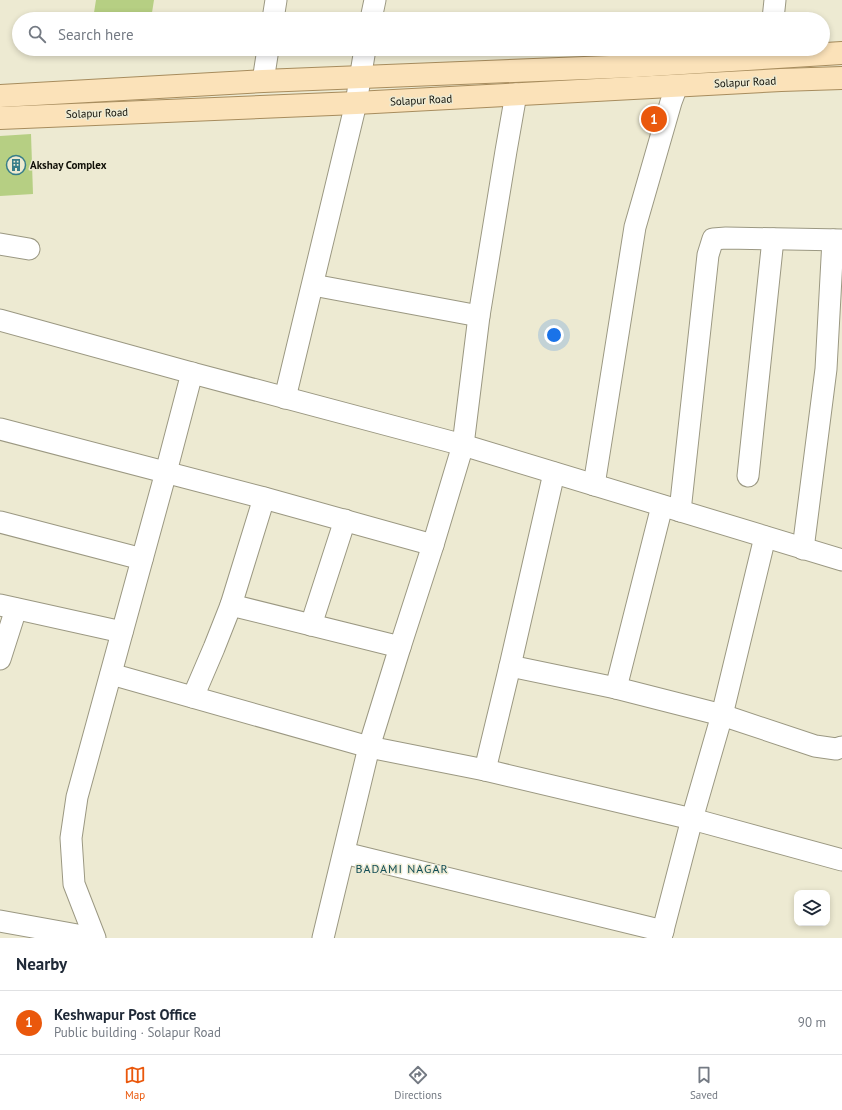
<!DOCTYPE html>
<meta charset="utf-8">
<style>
:root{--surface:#fff;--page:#f2f2f3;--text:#1f2937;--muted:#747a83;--line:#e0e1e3;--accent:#ea580c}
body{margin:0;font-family:"PT Sans",sans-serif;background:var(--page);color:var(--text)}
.controls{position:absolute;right:12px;bottom:12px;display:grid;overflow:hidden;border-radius:8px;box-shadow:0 2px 6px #0003}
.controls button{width:36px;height:36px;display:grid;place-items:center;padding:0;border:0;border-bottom:1px solid var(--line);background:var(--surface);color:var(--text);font:20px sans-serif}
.you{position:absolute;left:554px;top:335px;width:14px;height:14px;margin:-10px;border:3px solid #fff;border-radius:50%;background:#1a73e8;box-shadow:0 0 0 6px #1a73e833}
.badge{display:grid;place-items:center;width:26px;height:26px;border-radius:50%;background:var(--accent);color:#fff;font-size:13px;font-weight:700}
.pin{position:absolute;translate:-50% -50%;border:2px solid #fff;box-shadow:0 1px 4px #0006}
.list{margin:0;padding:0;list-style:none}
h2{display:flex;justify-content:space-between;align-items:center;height:52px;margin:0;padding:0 16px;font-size:17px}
h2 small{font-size:13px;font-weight:400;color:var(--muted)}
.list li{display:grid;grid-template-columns:26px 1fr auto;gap:12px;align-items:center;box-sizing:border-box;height:64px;padding:0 16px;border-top:1px solid var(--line)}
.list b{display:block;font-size:15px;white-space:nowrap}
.list p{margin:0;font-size:13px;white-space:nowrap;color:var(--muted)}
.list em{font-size:13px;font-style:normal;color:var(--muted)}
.icon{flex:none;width:22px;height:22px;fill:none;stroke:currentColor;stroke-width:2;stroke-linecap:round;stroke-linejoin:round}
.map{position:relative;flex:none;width:842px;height:938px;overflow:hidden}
.search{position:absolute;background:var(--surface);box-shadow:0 2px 6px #0003;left:12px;right:12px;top:12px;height:44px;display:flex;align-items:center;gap:10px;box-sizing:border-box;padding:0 14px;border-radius:22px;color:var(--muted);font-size:15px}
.sheet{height:116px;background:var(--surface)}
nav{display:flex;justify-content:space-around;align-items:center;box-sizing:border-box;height:56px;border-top:1px solid var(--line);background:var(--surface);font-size:11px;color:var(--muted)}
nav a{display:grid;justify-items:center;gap:2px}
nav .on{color:var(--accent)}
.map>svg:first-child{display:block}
.building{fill:#b6cf83}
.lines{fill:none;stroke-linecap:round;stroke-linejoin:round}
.minor-casing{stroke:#9b9882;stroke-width:23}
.major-casing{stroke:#a78c5d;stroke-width:24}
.minor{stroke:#fff;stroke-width:21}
.major{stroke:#fbe2b9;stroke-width:22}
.labels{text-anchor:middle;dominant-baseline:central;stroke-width:3;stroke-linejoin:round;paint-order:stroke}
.street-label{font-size:11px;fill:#100f07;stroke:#edead2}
.poi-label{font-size:11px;font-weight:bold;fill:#100f07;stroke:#edead2;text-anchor:start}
.neighbourhood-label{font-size:12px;letter-spacing:1px;fill:#134e57;stroke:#edead2}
</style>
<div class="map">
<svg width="842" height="938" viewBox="0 0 842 938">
<rect width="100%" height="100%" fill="#edead2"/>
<g class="building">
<path d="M96 0H154L151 19H93Z"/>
<path d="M88 49H110V50L88 52Z"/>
<path d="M31 134 33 194 0 196V136Z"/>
</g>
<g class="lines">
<g class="minor-casing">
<g id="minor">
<path d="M273 19 276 0"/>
<path d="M371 19 375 0"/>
<path d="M773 19 775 0"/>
<path d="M263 81 268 49"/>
<path d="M0 244 29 249"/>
<path d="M313 285 479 316"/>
<path d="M0 320 192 373 463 445 842 560"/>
<path d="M285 398 356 103 365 49"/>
<path d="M0 429 264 498 433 545 463 445 479 316 506 151 516 94"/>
<path d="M748 476 773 239"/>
<path d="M594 485 635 227 671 102 677 86"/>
<path d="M264 498 231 605 400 647 433 545"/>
<path d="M680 511 708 255 713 239 726 238 842 240"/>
<path d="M0 522 142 559"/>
<path d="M803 549 826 369 833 240"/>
<path d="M0 605 122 632"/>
<path d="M311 625 345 520"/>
<path d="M0 659 16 609"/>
<path d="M510 666 616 688 722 715 815 746 836 749 842 747"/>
<path d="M111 674 369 747 485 770 692 819 842 860"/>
<path d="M616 688 662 506"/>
<path d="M193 697 214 648 231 605"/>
<path d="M485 770 510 666 554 473"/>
<path d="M344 853 663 931"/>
<path d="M0 921 94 938"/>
<path d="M95 938 74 884 71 838 77 797 166 472 192 373"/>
<path d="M323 938 369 747 400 647"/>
<path d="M661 938 692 819 722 715 765 537"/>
</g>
</g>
<g class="major-casing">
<g id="major">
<path d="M0 96 263 81 635 66 842 53"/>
<path d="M0 118 356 103 781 80 842 78"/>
</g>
</g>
<use href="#minor" class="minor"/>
<use href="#major" class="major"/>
</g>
<defs>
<g id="building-ring" transform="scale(1)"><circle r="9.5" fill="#edead2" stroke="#377d89" stroke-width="1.5"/><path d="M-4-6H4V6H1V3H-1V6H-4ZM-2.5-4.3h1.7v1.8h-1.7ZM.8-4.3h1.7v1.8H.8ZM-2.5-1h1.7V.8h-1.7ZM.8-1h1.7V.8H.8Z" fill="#377d89"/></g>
</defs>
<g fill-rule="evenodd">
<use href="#building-ring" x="16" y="165"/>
</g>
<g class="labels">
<g class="street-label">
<text transform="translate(745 82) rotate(-3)">Solapur Road</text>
<text transform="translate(421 100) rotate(-3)">Solapur Road</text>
<text transform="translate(97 113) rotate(-2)">Solapur Road</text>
</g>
<g class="poi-label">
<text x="30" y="165">Akshay Complex</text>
</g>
<g class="neighbourhood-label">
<text x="402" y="868">BADAMI NAGAR</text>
</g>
</g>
</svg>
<div class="controls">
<button><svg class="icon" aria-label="layers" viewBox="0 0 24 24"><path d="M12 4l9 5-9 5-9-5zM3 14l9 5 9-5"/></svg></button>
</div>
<div class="you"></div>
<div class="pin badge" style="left:654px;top:119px">1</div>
<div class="search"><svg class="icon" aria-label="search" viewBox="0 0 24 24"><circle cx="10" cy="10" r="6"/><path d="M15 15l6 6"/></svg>Search here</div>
</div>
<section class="sheet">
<h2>Nearby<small></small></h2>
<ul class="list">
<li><span class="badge">1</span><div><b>Keshwapur Post Office</b><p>Public building · Solapur Road</p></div><em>90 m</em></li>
</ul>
</section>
<nav>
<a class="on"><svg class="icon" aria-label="map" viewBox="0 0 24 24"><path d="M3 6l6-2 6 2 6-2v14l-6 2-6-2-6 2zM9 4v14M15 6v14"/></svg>Map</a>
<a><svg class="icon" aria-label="directions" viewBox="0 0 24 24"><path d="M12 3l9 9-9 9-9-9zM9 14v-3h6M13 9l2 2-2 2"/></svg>Directions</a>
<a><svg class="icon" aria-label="saved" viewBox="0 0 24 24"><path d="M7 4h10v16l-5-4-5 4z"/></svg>Saved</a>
</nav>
